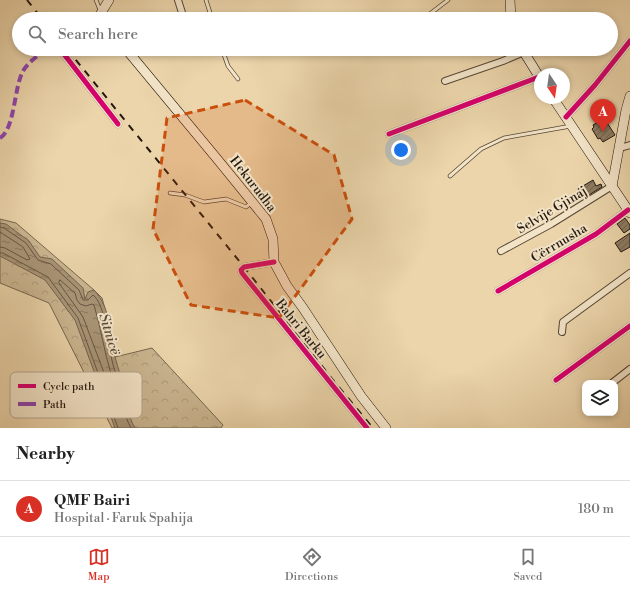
<!DOCTYPE html>
<meta charset="utf-8">
<style>
:root{--surface:#fff;--page:#f6f6f6;--text:#222;--muted:#767676;--line:#e0e0e0;--accent:#d93025}
body{margin:0;font-family:"Libre Bodoni",serif;background:var(--page);color:var(--text)}
.controls{position:absolute;right:12px;bottom:12px;display:grid;overflow:hidden;border-radius:8px;box-shadow:0 2px 6px #0003}
.controls button{width:36px;height:36px;display:grid;place-items:center;padding:0;border:0;border-bottom:1px solid var(--line);background:var(--surface);color:var(--text);font:20px sans-serif}
.compass{position:absolute;left:534px;top:68px;width:36px;height:36px;border-radius:50%;background:var(--surface);box-shadow:0 2px 6px #0003;rotate:167deg}
.you{position:absolute;left:401px;top:150px;width:14px;height:14px;margin:-10px;border:3px solid #fff;border-radius:50%;background:#1a73e8;box-shadow:0 0 0 6px #1a73e833}
.badge{display:grid;place-items:center;width:26px;height:26px;border-radius:50%;background:var(--accent);color:#fff;font-size:13px;font-weight:700}
.pin{position:absolute;translate:-50% -33px;filter:drop-shadow(0 1px 2px #0008)}
.pin::after{content:'';position:absolute;top:21px;width:14px;height:12px;background:inherit;clip-path:polygon(0 0,100% 0,50% 100%)}
.list{margin:0;padding:0;list-style:none}
h2{display:flex;justify-content:space-between;align-items:center;height:52px;margin:0;padding:0 16px;font-size:17px}
h2 small{font-size:13px;font-weight:400;color:var(--muted)}
.list li{display:grid;grid-template-columns:26px 1fr auto;gap:12px;align-items:center;box-sizing:border-box;height:56px;padding:0 16px;border-top:1px solid var(--line)}
.list b{display:block;font-size:15px;white-space:nowrap}
.list p{margin:0;font-size:13px;white-space:nowrap;color:var(--muted)}
.list em{font-size:13px;font-style:normal;color:var(--muted)}
.icon{flex:none;width:22px;height:22px;fill:none;stroke:currentColor;stroke-width:2;stroke-linecap:round;stroke-linejoin:round}
.map{position:relative;flex:none;width:630px;height:428px;overflow:hidden}
.search{position:absolute;background:var(--surface);box-shadow:0 2px 6px #0003;left:12px;right:12px;top:12px;height:44px;display:flex;align-items:center;gap:10px;box-sizing:border-box;padding:0 14px;border-radius:22px;color:var(--muted);font-size:15px}
.sheet{height:108px;background:var(--surface)}
nav{display:flex;justify-content:space-around;align-items:center;box-sizing:border-box;height:56px;border-top:1px solid var(--line);background:var(--surface);font-size:11px;color:var(--muted)}
nav a{display:grid;justify-items:center;gap:2px}
nav .on{color:var(--accent)}
.map>svg:first-child{display:block}
.forest{fill:url(#forest-crowns);stroke:#76664f}
.water{fill:url(#water-ripples);stroke:#73624c}
.lines{fill:none;stroke-linecap:round;stroke-linejoin:round}
.shore{stroke:#665642;stroke-width:1}
.building{fill:url(#building-hatch);stroke:#23170e}
.lane-casing{stroke:#554635;stroke-width:4.5}
.street-casing{stroke:#554635;stroke-width:8}
.secondary-casing{stroke:#23170e;stroke-width:10}
.lane{stroke:#f3e4c8;stroke-width:3}
.street{stroke:#f3e4c8;stroke-width:6}
.secondary{stroke:#f3e4c8;stroke-width:9}
.rail{stroke:#23170e;stroke-width:2;stroke-dasharray:7 7;stroke-linecap:butt}
.quiet{stroke:#8e44ad;stroke-width:4;stroke-dasharray:8 4;stroke-linecap:butt}
.cycleway-casing{stroke:#f3e4c8;stroke-width:8}
.cycleway{stroke:#d6006c;stroke-width:5}
.marked{fill:#ca4f0c;fill-opacity:0.2;stroke:#ca4f0c;stroke-width:3;stroke-dasharray:8 5;stroke-linejoin:round}
.labels{text-anchor:middle;dominant-baseline:central;stroke-width:4;stroke-linejoin:round;paint-order:stroke}
.street-label{font-size:13px;fill:#23170e;stroke:#f3e4c8}
.water-label{font-size:14px;font-style:italic;fill:#584938;stroke:#f3e4c8}
.key{fill:#f3e4c8;stroke:#b5a690;stroke-width:1}
.key-label{font-size:11px;fill:#23170e}
</style>
<div class="map">
<svg width="630" height="428" viewBox="0 0 630 428">
<defs>
<pattern id="forest-crowns" width="20" height="18" patternUnits="userSpaceOnUse"><rect width="20" height="18" fill="#cab590"/><path d="M2 6a3 3 0 1 1 6 0M12 15a3 3 0 1 1 6 0" fill="none" stroke="#ad9b7b"/></pattern>
<pattern id="water-ripples" width="26" height="14" patternUnits="userSpaceOnUse"><rect width="26" height="14" fill="#a89476"/><path d="M2 4q2-2 4 0t4 0M15 11q2-2 4 0t4 0" fill="none" stroke="#88785f"/></pattern>
<pattern id="building-hatch" width="6" height="6" patternUnits="userSpaceOnUse"><rect width="6" height="6" fill="#8c7a60"/><path d="M-1 1l2-2M0 6l6-6M5 7l2-2" fill="none" stroke="#72634e"/></pattern>
</defs>
<rect width="100%" height="100%" fill="#ecd5ab"/>
<filter id="stains"><feTurbulence type="fractalNoise" baseFrequency=".005" numOctaves="4"/><feColorMatrix values="0 0 0 0 .2 0 0 0 0 .09 0 0 0 0 .02 0 0 0 .5 -.17"/></filter>
<radialGradient id="worn" r=".72"><stop offset=".6" stop-color="#630" stop-opacity="0"/><stop offset="1" stop-color="#630" stop-opacity=".3"/></radialGradient>
<path class="forest" d="M0 219 16 223 94 290 102 298 109 323 115 357 152 348 223 425 221 428H112L49 303 0 283Z"/>
<path class="water" d="M0 223 6 224 29 241 40 257 52 259 83 288 85 299 88 292 94 290C111 308 110 335 115 357 118 368 122 379 124 390 127 403 128 417 135 428H115L75 320 45 280 0 256Z"/>
<g class="lines">
<g class="shore">
<path d="M0 227 4 228 26 243 38 260 51 264 79 290 83 300H88L93 295C105 304 108 341 111 356 113 368 118 378 120 389 123 403 124 416 131 428"/>
<path d="M0 232 23 247 30 259 27 260 5 248 0 247"/>
<path d="M0 253H3L48 277 78 318 118 428"/>
<path d="M60 280 75 293 77 300 80 304 86 306 92 304 94 305C101 328 104 351 111 374 112 380 117 389 114 395L112 394 83 317 59 283Z"/>
</g>
</g>
<g class="building">
<path d="M604 118 615 135 603 142 600 138 598 139 592 129 594 127 593 125Z"/>
<path d="M593 180 596 186 601 184 602 187 584 198 578 189Z"/>
<path d="M625 218 630 225V229L624 233 617 224Z"/>
<path d="M630 233V247L621 252 615 243Z"/>
</g>
<g class="lines">
<g class="lane-casing">
<g id="lane">
<path d="M96 0 100 10"/>
<path d="M206 0 212 19"/>
<path d="M431 13 448 0"/>
<path d="M222 49 228 66 238 79"/>
<path d="M450 176 481 149 504 138 571 126"/>
<path d="M170 193 185 195 204 202 226 199 246 207 251 203"/>
</g>
</g>
<g class="street-casing">
<g id="street">
<path d="M178 0 184 19"/>
<path d="M91 19 95 17 103 18"/>
<path d="M60 49 118 124"/>
<path d="M445 81 503 61 524 52"/>
<path d="M566 117 595 85 630 41"/>
<path d="M389 134 539 77"/>
<path d="M620 148 630 145"/>
<path d="M501 251 551 224 612 186"/>
<path d="M274 262 244 267 241 270 242 273 367 428"/>
<path d="M498 291 596 234 628 210"/>
<path d="M562 332 563 322 630 273"/>
<path d="M556 380 630 326"/>
<path d="M612 383 630 369"/>
</g>
</g>
<g class="secondary-casing">
<g id="secondary">
<path d="M510 0 511 19"/>
<path d="M104 19 101 13 109 0"/>
<path d="M126 49 218 160 266 219 273 239 274 262 287 286 303 308 361 396 386 428"/>
<path d="M522 49 540 78"/>
<path d="M553 98 630 213"/>
<path d="M612 186 626 110 630 96"/>
</g>
</g>
<use href="#lane" class="lane"/>
<use href="#street" class="street"/>
<use href="#secondary" class="secondary"/>
<g class="rail">
<path d="M27 0 42 19"/>
<path d="M67 49 244 267 333 380 373 428"/>
</g>
<path class="quiet" d="M0 138C15 129 14 87 23 71 28 62 39 55 46 49"/>
<g class="cycleway-casing">
<g id="cycleway">
<path d="M60 49 118 124"/>
<path d="M566 117 595 85 630 41"/>
<path d="M389 134 539 77"/>
<path d="M274 262 244 267 241 270 242 273 367 428"/>
<path d="M498 291 596 234 628 210"/>
<path d="M556 380 630 326"/>
</g>
</g>
<use href="#cycleway" class="cycleway"/>
</g>
<path class="marked" d="M245 100 334 155 352 219 279 318 191 305 153 229 167 118Z"/>
<g class="labels">
<g class="street-label">
<text transform="translate(253 184) rotate(52)">Hekurudha</text>
<text transform="translate(552 210) rotate(-31)">Selvije Gjinaj</text>
<text transform="translate(559 243) rotate(-31)">Cërrnusha</text>
<text transform="translate(301 329) rotate(51)">Bahri Barku</text>
</g>
<g class="water-label">
<text transform="translate(109 334) rotate(73)">Sitnicë</text>
</g>
</g>
<rect x="10" y="372" width="132" height="46" rx="6" class="key"/>
<rect x="18" y="384" width="18" height="4" fill="#d6006c"/>
<rect x="18" y="402" width="18" height="4" fill="#8e44ad"/>
<g class="key-label">
<text x="43" y="390">Cycle path</text>
<text x="43" y="408">Path</text>
</g>
<rect width="100%" height="100%" filter="url(#stains)"/>
<rect width="100%" height="100%" fill="url(#worn)"/>
</svg>
<div class="controls">
<button><svg class="icon" aria-label="layers" viewBox="0 0 24 24"><path d="M12 4l9 5-9 5-9-5zM3 14l9 5 9-5"/></svg></button>
</div>
<svg class="compass" viewBox="-18 -18 36 36"><path d="M0-13l5 13h-10z" fill="#e53935"/><path d="M0 13l5-13h-10z" fill="#767676"/></svg>
<div class="you"></div>
<div class="pin badge" style="left:603px;top:132px">A</div>
<div class="search"><svg class="icon" aria-label="search" viewBox="0 0 24 24"><circle cx="10" cy="10" r="6"/><path d="M15 15l6 6"/></svg>Search here</div>
</div>
<section class="sheet">
<h2>Nearby<small></small></h2>
<ul class="list">
<li><span class="badge">A</span><div><b>QMF Bairi</b><p>Hospital · Faruk Spahija</p></div><em>180 m</em></li>
</ul>
</section>
<nav>
<a class="on"><svg class="icon" aria-label="map" viewBox="0 0 24 24"><path d="M3 6l6-2 6 2 6-2v14l-6 2-6-2-6 2zM9 4v14M15 6v14"/></svg>Map</a>
<a><svg class="icon" aria-label="directions" viewBox="0 0 24 24"><path d="M12 3l9 9-9 9-9-9zM9 14v-3h6M13 9l2 2-2 2"/></svg>Directions</a>
<a><svg class="icon" aria-label="saved" viewBox="0 0 24 24"><path d="M7 4h10v16l-5-4-5 4z"/></svg>Saved</a>
</nav>
